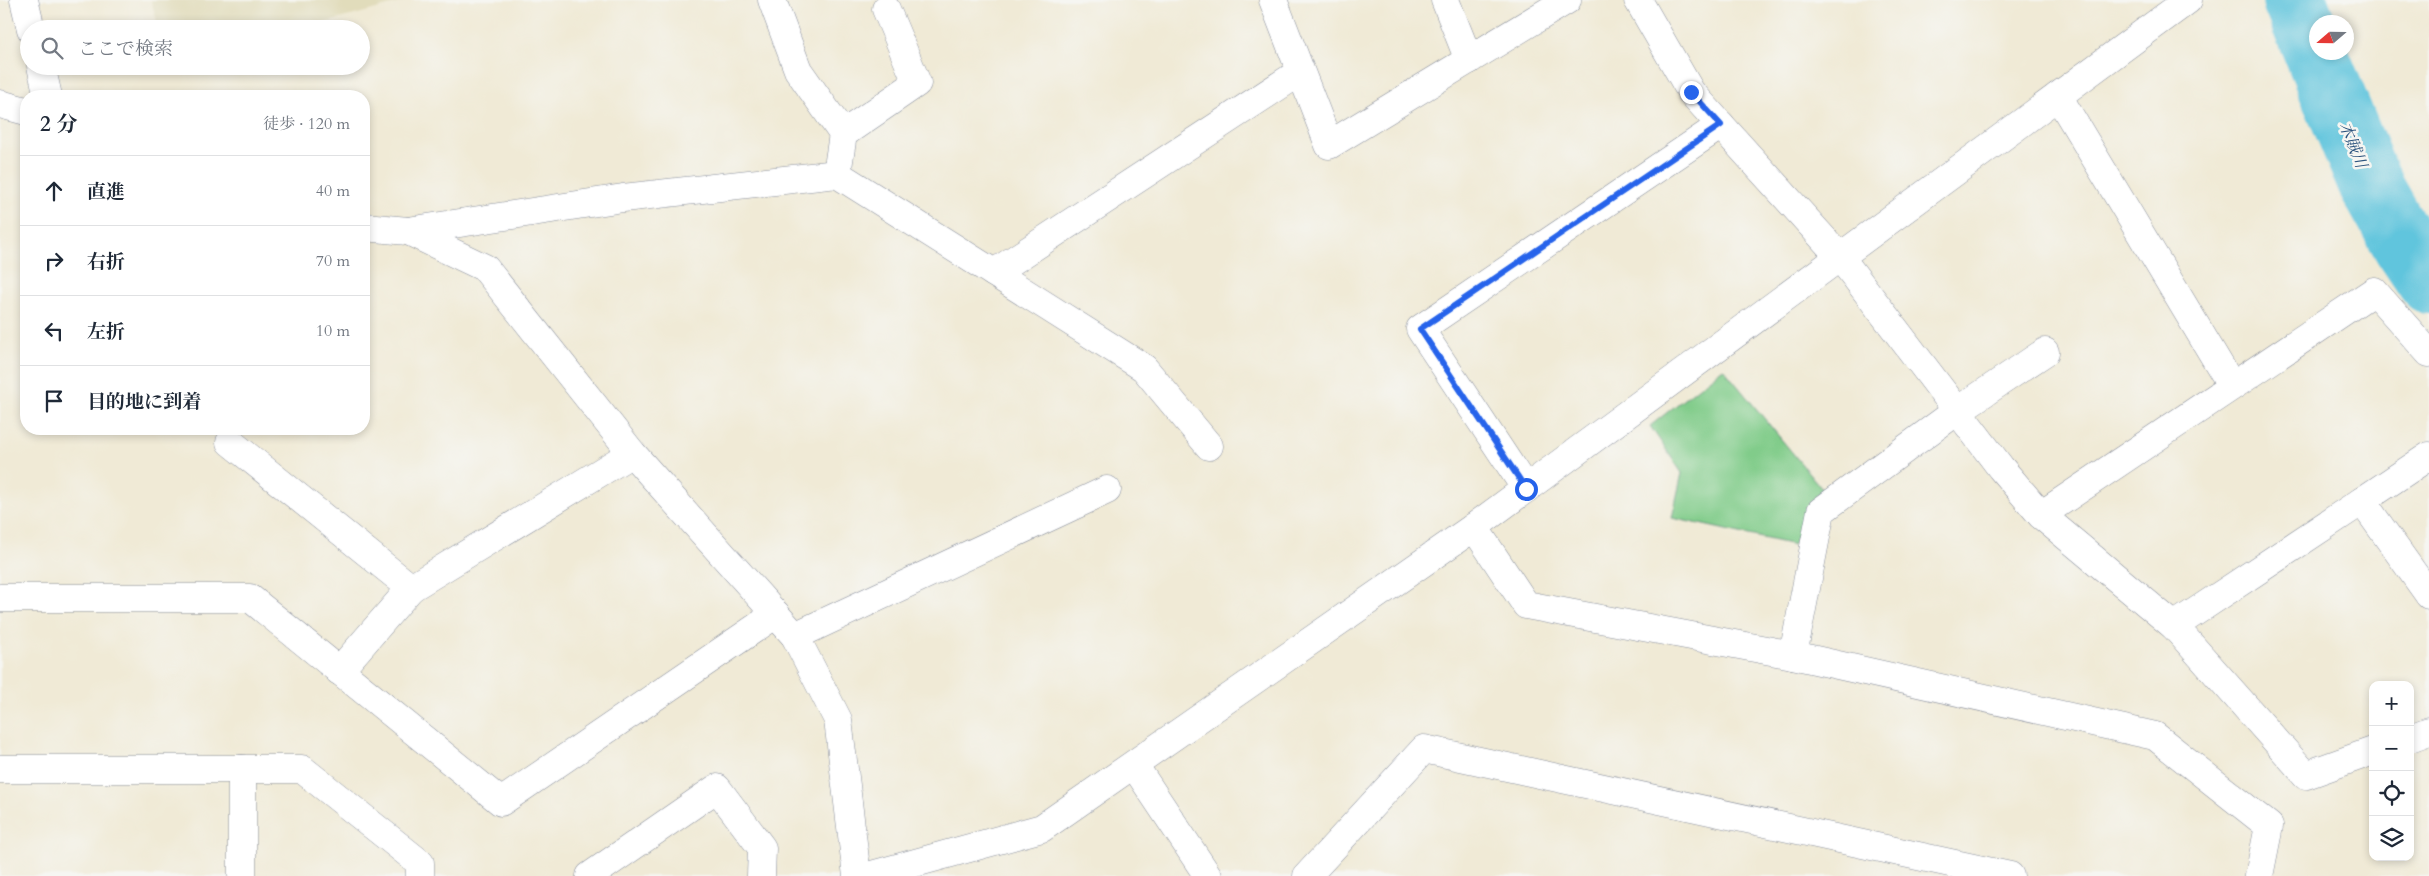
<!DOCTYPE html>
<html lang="ja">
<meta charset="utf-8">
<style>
:root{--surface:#fff;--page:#f2f2f3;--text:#1f2937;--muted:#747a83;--line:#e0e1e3}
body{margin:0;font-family:Cardo,"Noto Serif JP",serif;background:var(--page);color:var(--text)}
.controls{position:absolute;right:15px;bottom:15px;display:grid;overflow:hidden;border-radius:10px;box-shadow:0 2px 8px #0003}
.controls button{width:45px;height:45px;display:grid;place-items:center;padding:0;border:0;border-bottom:1px solid var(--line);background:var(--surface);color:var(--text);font:25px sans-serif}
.compass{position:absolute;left:2309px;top:15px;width:45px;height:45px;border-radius:50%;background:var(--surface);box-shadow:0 2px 8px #0003;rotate:250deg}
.stop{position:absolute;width:15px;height:15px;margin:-11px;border:4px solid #2563eb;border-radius:50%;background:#fff}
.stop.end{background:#2563eb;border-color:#fff;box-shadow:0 1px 5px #0008}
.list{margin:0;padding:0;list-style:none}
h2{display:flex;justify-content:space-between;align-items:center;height:65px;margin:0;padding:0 20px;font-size:21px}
h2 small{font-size:16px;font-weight:400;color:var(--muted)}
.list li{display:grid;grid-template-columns:32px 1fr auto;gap:15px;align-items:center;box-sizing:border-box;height:70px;padding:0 20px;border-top:1px solid var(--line)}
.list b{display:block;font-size:19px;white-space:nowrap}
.list em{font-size:16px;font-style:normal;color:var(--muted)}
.icon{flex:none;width:28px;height:28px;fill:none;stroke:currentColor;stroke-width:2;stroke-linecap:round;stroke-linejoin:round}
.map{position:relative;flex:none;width:2429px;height:876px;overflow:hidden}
.search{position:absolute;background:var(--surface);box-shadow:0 2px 8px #0003;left:20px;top:20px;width:350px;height:55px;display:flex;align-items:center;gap:12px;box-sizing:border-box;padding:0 18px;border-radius:28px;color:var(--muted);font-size:19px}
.panel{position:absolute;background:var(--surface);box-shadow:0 2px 8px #0003;left:20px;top:90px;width:350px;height:345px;border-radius:20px}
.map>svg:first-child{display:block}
.built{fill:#e1dcbb}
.green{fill:#81cc8a;stroke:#4e7e74}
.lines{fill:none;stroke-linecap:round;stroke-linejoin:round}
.river{stroke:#60c5dd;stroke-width:64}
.street-casing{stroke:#868c9a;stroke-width:29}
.street{stroke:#fff;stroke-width:28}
.route{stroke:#2563eb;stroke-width:6}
.labels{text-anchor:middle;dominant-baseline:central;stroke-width:5;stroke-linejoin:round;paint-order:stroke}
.water-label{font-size:16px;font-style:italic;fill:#2c547e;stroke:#f6f6f2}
</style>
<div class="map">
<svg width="2429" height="876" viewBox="0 0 2429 876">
<rect width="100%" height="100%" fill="#f6f6f2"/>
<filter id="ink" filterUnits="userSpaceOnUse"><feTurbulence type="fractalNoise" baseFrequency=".02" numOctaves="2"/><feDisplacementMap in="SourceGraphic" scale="10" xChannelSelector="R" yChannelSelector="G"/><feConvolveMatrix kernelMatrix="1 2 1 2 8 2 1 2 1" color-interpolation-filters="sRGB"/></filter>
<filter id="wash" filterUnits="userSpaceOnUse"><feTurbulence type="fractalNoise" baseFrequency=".0096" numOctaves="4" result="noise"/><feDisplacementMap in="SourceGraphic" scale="20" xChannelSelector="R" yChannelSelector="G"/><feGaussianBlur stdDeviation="1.12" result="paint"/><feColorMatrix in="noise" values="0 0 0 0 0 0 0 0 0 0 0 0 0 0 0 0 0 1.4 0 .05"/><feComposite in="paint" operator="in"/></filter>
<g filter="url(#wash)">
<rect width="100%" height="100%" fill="#f0ead6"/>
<path class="built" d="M151 0H409L303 29H159Z"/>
<path class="green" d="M1723 368 1822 489 1806 507 1794 545 1672 518 1682 473 1650 426Z"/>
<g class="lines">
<path class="river" d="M2294 0 2368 180 2405 246 2429 282"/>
</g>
</g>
<g filter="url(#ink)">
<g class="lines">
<g class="street-casing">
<g id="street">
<path d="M24 0 31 29"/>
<path d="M772 0 798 70 843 134 837 174"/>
<path d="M1273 0 1329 145 1567 0"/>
<path d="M1445 0 1469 60"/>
<path d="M1638 0 1691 92 1840 257 2001 468 2041 515 2174 626 2306 775 2373 751"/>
<path d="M41 66 48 96"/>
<path d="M2058 96 2232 386"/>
<path d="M0 104 26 111"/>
<path d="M843 134 917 83 886 9"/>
<path d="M364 227 408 231 623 198 837 174 994 273 1300 72"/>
<path d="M408 231 485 268 632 453 795 636 838 720 857 876"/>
<path d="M994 273 1144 368 1209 446"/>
<path d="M230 442 411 588 339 671"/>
<path d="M1526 489 1420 329 1721 125"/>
<path d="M2362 501 2429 456"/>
<path d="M2041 515 2374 291 2429 353"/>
<path d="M1474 527 1526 605 1793 655 2155 736 2269 826 2259 876"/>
<path d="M411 588 632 453"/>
<path d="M0 598H250L501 802 776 614"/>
<path d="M2174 626 2362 501 2429 595"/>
<path d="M795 636 1107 490"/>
<path d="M1793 655 1821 511 1957 411 2045 352"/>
<path d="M2410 738 2429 731"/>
<path d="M1134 765 1208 876"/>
<path d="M0 769H302L420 863V876"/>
<path d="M242 876V769"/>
<path d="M590 876 717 788 762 848 761 876"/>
<path d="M868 876 1042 828 1474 527 2188 0"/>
<path d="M1307 876 1424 749 2010 876"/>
</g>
</g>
<use href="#street" class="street"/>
</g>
</g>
<g class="lines" filter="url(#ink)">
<path class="route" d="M1526 489 1420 329 1721 125 1691 92"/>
</g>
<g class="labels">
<g class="water-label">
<text transform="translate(2353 145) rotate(68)">木賊川</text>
</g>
</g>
</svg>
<div class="controls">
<button>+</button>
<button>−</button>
<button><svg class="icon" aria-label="locate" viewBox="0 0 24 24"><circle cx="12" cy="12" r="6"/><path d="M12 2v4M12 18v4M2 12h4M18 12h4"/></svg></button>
<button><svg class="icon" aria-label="layers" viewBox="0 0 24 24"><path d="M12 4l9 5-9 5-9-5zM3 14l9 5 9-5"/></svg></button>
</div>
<svg class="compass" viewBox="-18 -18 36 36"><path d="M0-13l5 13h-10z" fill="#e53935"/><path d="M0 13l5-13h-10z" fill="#747a83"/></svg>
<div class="stop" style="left:1526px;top:489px"></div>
<div class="stop end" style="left:1691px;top:92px"></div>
<div class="search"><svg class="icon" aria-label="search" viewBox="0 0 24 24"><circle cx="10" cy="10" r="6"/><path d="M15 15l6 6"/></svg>ここで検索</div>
<section class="panel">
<h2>2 分<small>徒歩 · 120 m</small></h2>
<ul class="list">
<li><svg class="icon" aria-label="ahead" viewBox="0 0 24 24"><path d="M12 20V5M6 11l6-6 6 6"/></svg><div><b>直進</b></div><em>40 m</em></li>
<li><svg class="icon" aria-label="right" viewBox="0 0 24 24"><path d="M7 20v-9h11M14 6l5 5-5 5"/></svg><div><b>右折</b></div><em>70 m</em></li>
<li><svg class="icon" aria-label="left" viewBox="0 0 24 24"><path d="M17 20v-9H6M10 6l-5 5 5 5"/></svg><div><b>左折</b></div><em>10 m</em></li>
<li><svg class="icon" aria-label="arrive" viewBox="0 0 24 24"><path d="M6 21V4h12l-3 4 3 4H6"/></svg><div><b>目的地に到着</b></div></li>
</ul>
</section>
</div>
